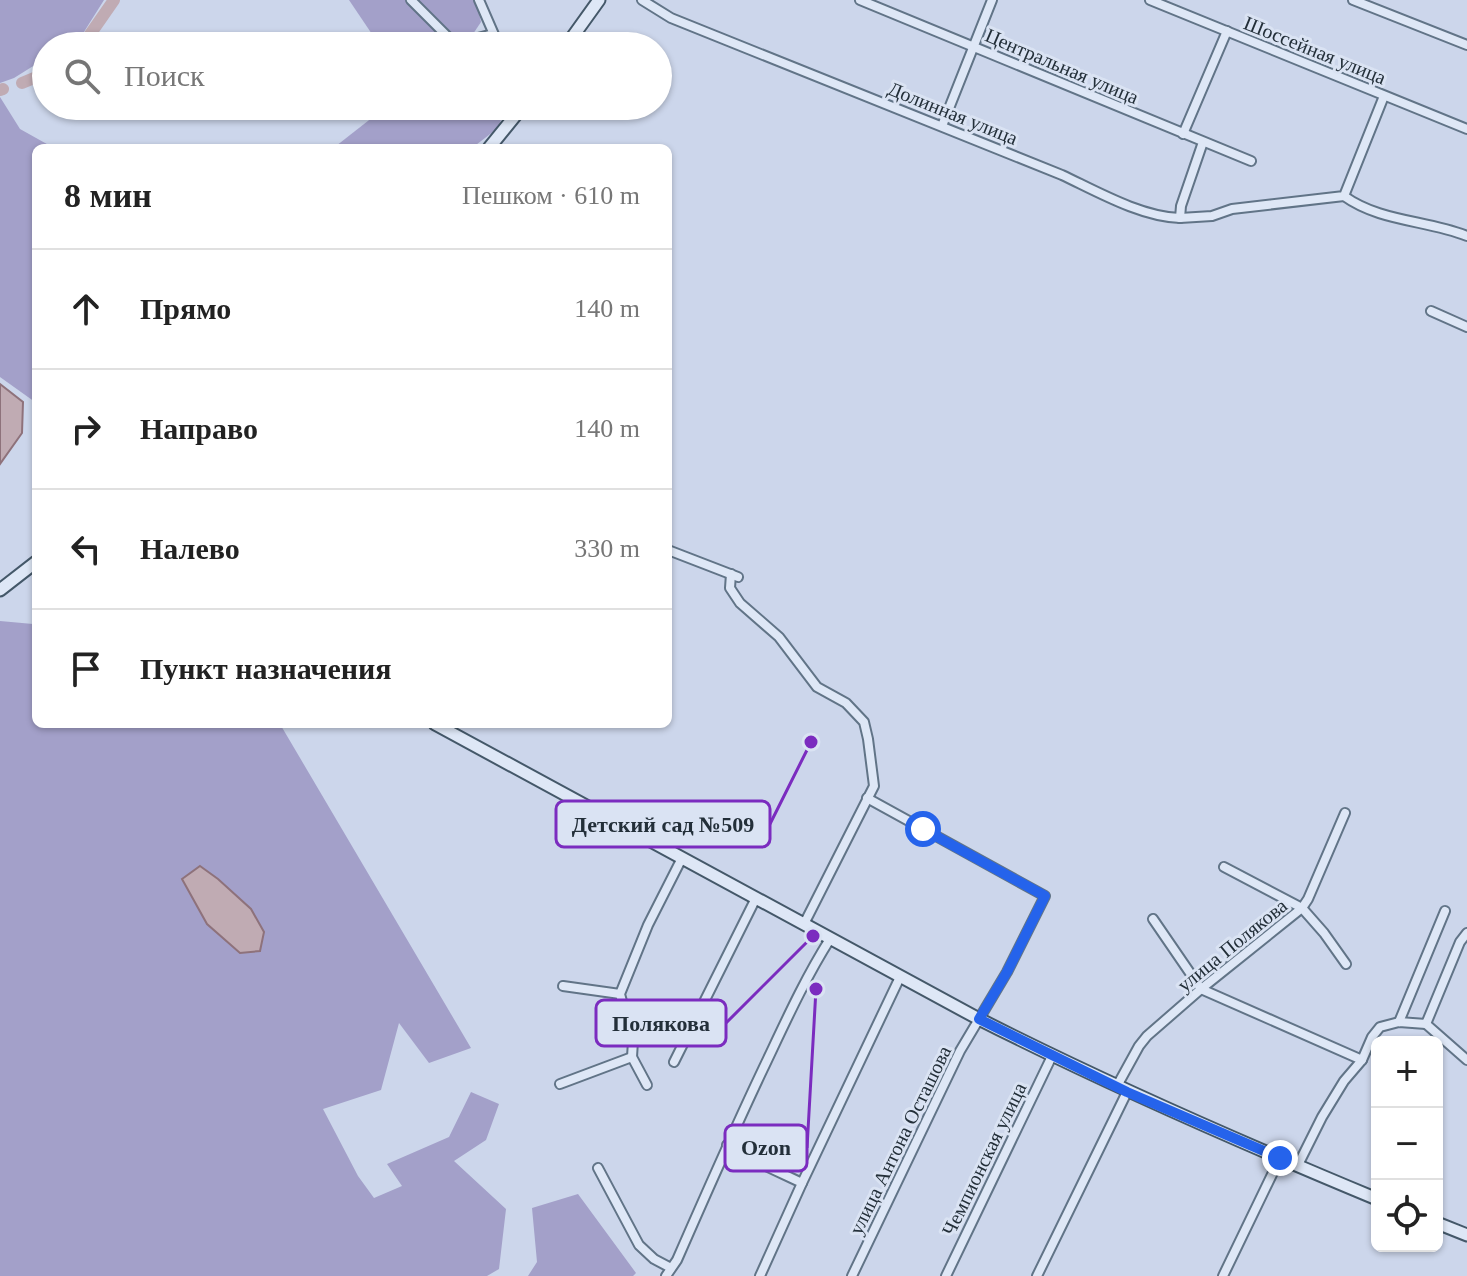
<!DOCTYPE html>
<html lang="ru">
<meta charset="utf-8">
<style>
:root{--surface:#fff;--page:#f6f6f6;--text:#222;--muted:#767676;--line:#e0e0e0}
body{margin:0;font-family:Georgia,serif;background:var(--page);color:var(--text)}
.controls{position:absolute;right:24px;bottom:24px;display:grid;overflow:hidden;border-radius:12px;box-shadow:0 2px 6px #0004}
.controls button{width:72px;height:72px;display:grid;place-items:center;padding:0;border:0;border-bottom:2px solid var(--line);background:var(--surface);color:var(--text);font:40px sans-serif}
.stop{position:absolute;width:24px;height:24px;margin:-18px;border:6px solid #2563eb;border-radius:50%;background:#fff}
.stop.end{background:#2563eb;border-color:#fff;box-shadow:0 2px 8px #0008}
.list{margin:0;padding:0;list-style:none}
h2{display:flex;justify-content:space-between;align-items:center;height:104px;margin:0;padding:0 32px;font-size:34px}
h2 small{font-size:26px;font-weight:400;color:var(--muted)}
.list li{display:grid;grid-template-columns:52px 1fr auto;gap:24px;align-items:center;box-sizing:border-box;height:120px;padding:0 32px;border-top:2px solid var(--line)}
.list b{display:block;font-size:30px;white-space:nowrap}
.list em{font-size:26px;font-style:normal;color:var(--muted)}
.icon{flex:none;width:44px;height:44px;fill:none;stroke:currentColor;stroke-width:2;stroke-linecap:round;stroke-linejoin:round}
.map{position:relative;flex:none;width:1467px;height:1276px;overflow:hidden}
.search{position:absolute;background:var(--surface);box-shadow:0 2px 6px #0004;left:32px;top:32px;width:640px;height:88px;display:flex;align-items:center;gap:20px;box-sizing:border-box;padding:0 28px;border-radius:44px;color:var(--muted);font-size:30px}
.panel{position:absolute;background:var(--surface);box-shadow:0 2px 6px #0004;left:32px;top:144px;width:640px;height:584px;border-radius:12px}
.map>svg:first-child{display:block}
.green{fill:#a3a0c9}
.water{fill:#c0abb3;stroke:#8e727b;stroke-width:2}
.lines{fill:none;stroke-linecap:round;stroke-linejoin:round}
.river{stroke:#c0abb3;stroke-width:12}
.street-casing{stroke:#617487;stroke-width:12}
.secondary-casing{stroke:#445869;stroke-width:15}
.street{stroke:#dee7f6;stroke-width:8}
.secondary{stroke:#dee7f6;stroke-width:11}
.route{stroke:#2563eb;stroke-width:10}
.labels{text-anchor:middle;dominant-baseline:central;stroke-width:6;stroke-linejoin:round;paint-order:stroke}
.street-label{font-size:20px;fill:#232f39;stroke:#dae3f3}
.leader{fill:none;stroke:#7b2cbf;stroke-width:3}
.callout-dot{fill:#7b2cbf;stroke:#dae3f3;stroke-width:3}
.callout{fill:#dae3f3;stroke:#7b2cbf;stroke-width:3}
.callout-label{font-size:22px;text-anchor:middle;font-weight:bold;fill:#232f39}
</style>
<div class="map">
<svg width="1467" height="1276" viewBox="0 0 1467 1276">
<rect width="100%" height="100%" fill="#ccd6eb"/>
<g class="green">
<path d="M0 0H104L82 35 65 46H46V58L14 78 0 83Z"/>
<path d="M349 0H476L481 22 465 46H380Z"/>
<path d="M0 97 20 129 54 148H36L35 402 0 377Z"/>
<path d="M387 106H506L498 128 472 148H339L336 146Z"/>
<path d="M0 621 33 624 36 627V724H280L471 1048 429 1063 399 1023 381 1090 323 1109 358 1176 374 1198 402 1186 387 1164 449 1137 471 1092 499 1104 486 1140 454 1161 506 1209 499 1269 487 1276H0Z"/>
<path d="M578 1194 636 1273 633 1276H528L537 1262 532 1208Z"/>
</g>
<g class="water">
<path d="M0 384 23 402 22 433 0 464Z"/>
<path d="M200 866 218 879 251 909 264 932 260 951 240 953 207 924 182 879Z"/>
</g>
<g class="lines">
<g class="river">
<path d="M82 46 114 0"/>
<path d="M22 83 46 73"/>
<path d="M0 90 3 89"/>
</g>
<g class="street-casing">
<g id="street">
<path d="M411 0 455 44 493 34"/>
<path d="M479 0 499 46"/>
<path d="M642 0 671 18 1062 175C1096 191 1141 217 1180 218L1181 206 1203 142"/>
<path d="M860 0 1251 161"/>
<path d="M1150 0 1467 129"/>
<path d="M1353 0 1467 45"/>
<path d="M942 126 992 0"/>
<path d="M1183 134 1227 31"/>
<path d="M1344 196C1380 222 1427 220 1467 236"/>
<path d="M1180 218 1212 216 1232 209 1344 196 1384 96"/>
<path d="M1431 311 1467 327"/>
<path d="M668 550 738 577"/>
<path d="M731 574 730 588 740 603 779 637 817 687 846 703 864 722 868 739 874 786 804 924"/>
<path d="M1224 867 1302 908 1324 933 1346 964"/>
<path d="M1153 919 1201 989 1362 1060"/>
<path d="M563 986 620 994"/>
<path d="M1399 1022 1445 911"/>
<path d="M1426 1024 1467 1060"/>
<path d="M632 1057 633 1041 620 994 648 925 682 858"/>
<path d="M632 1057 647 1085"/>
<path d="M674 1062 756 898"/>
<path d="M560 1084 632 1057"/>
<path d="M1117 1086 1139 1046 1147 1036 1201 989 1302 908 1308 899 1345 813"/>
<path d="M727 1145 736 1152 802 1183"/>
<path d="M1298 1165 1322 1117 1344 1081 1362 1060 1372 1037 1380 1027 1399 1022 1426 1024 1460 942 1467 933"/>
<path d="M598 1168 639 1245 654 1259 671 1268"/>
<path d="M666 1276 677 1260C705 1196 733 1132 763 1069 784 1025 804 980 830 939"/>
<path d="M760 1276 802 1183 900 977"/>
<path d="M852 1276 960 1051 1007 972 1045 896 867 798"/>
<path d="M946 1276 1052 1056"/>
<path d="M1037 1276 1127 1092"/>
<path d="M1223 1276 1280 1158"/>
</g>
</g>
<g class="secondary-casing">
<g id="secondary">
<path d="M566 46 599 0"/>
<path d="M489 148 523 106"/>
<path d="M0 590 36 562"/>
<path d="M435 724 979 1019C1109 1085 1242 1143 1377 1199"/>
<path d="M1437 1223 1467 1235"/>
</g>
</g>
<use href="#street" class="street"/>
<use href="#secondary" class="secondary"/>
</g>
<g class="lines">
<path class="route" d="M923 829 1045 896 1007 972 979 1019 1127 1092 1280 1158"/>
</g>
<g class="labels">
<g class="street-label">
<text transform="translate(1315 50) rotate(22)">Шоссейная улица</text>
<text transform="translate(1062 66) rotate(23)">Центральная улица</text>
<text transform="translate(953 113) rotate(22)">Долинная улица</text>
<text transform="translate(1232 945) rotate(-39)">улица Полякова</text>
<text transform="translate(900 1140) rotate(-64)">улица Антона Осташова</text>
<text transform="translate(984 1159) rotate(-64)">Чемпионская улица</text>
</g>
</g>
<path class="leader" d="M811 742L770 824M813 936L726 1023M816 989L807 1148"/>
<g class="callout-dot">
<circle cx="811" cy="742" r="8"/>
<circle cx="813" cy="936" r="8"/>
<circle cx="816" cy="989" r="8"/>
</g>
<g class="callout">
<rect x="556" y="801" width="214" height="46" rx="8"/>
<rect x="596" y="1000" width="130" height="46" rx="8"/>
<rect x="725" y="1125" width="82" height="46" rx="8"/>
</g>
<g class="callout-label">
<text x="663" y="832">Детский сад №509</text>
<text x="661" y="1031">Полякова</text>
<text x="766" y="1155">Ozon</text>
</g>
</svg>
<div class="controls">
<button>+</button>
<button>−</button>
<button><svg class="icon" aria-label="locate" viewBox="0 0 24 24"><circle cx="12" cy="12" r="6"/><path d="M12 2v4M12 18v4M2 12h4M18 12h4"/></svg></button>
</div>
<div class="stop" style="left:923px;top:829px"></div>
<div class="stop end" style="left:1280px;top:1158px"></div>
<div class="search"><svg class="icon" aria-label="search" viewBox="0 0 24 24"><circle cx="10" cy="10" r="6"/><path d="M15 15l6 6"/></svg>Поиск</div>
<section class="panel">
<h2>8 мин<small>Пешком · 610 m</small></h2>
<ul class="list">
<li><svg class="icon" aria-label="ahead" viewBox="0 0 24 24"><path d="M12 20V5M6 11l6-6 6 6"/></svg><div><b>Прямо</b></div><em>140 m</em></li>
<li><svg class="icon" aria-label="right" viewBox="0 0 24 24"><path d="M7 20v-9h11M14 6l5 5-5 5"/></svg><div><b>Направо</b></div><em>140 m</em></li>
<li><svg class="icon" aria-label="left" viewBox="0 0 24 24"><path d="M17 20v-9H6M10 6l-5 5 5 5"/></svg><div><b>Налево</b></div><em>330 m</em></li>
<li><svg class="icon" aria-label="arrive" viewBox="0 0 24 24"><path d="M6 21V4h12l-3 4 3 4H6"/></svg><div><b>Пункт назначения</b></div></li>
</ul>
</section>
</div>
